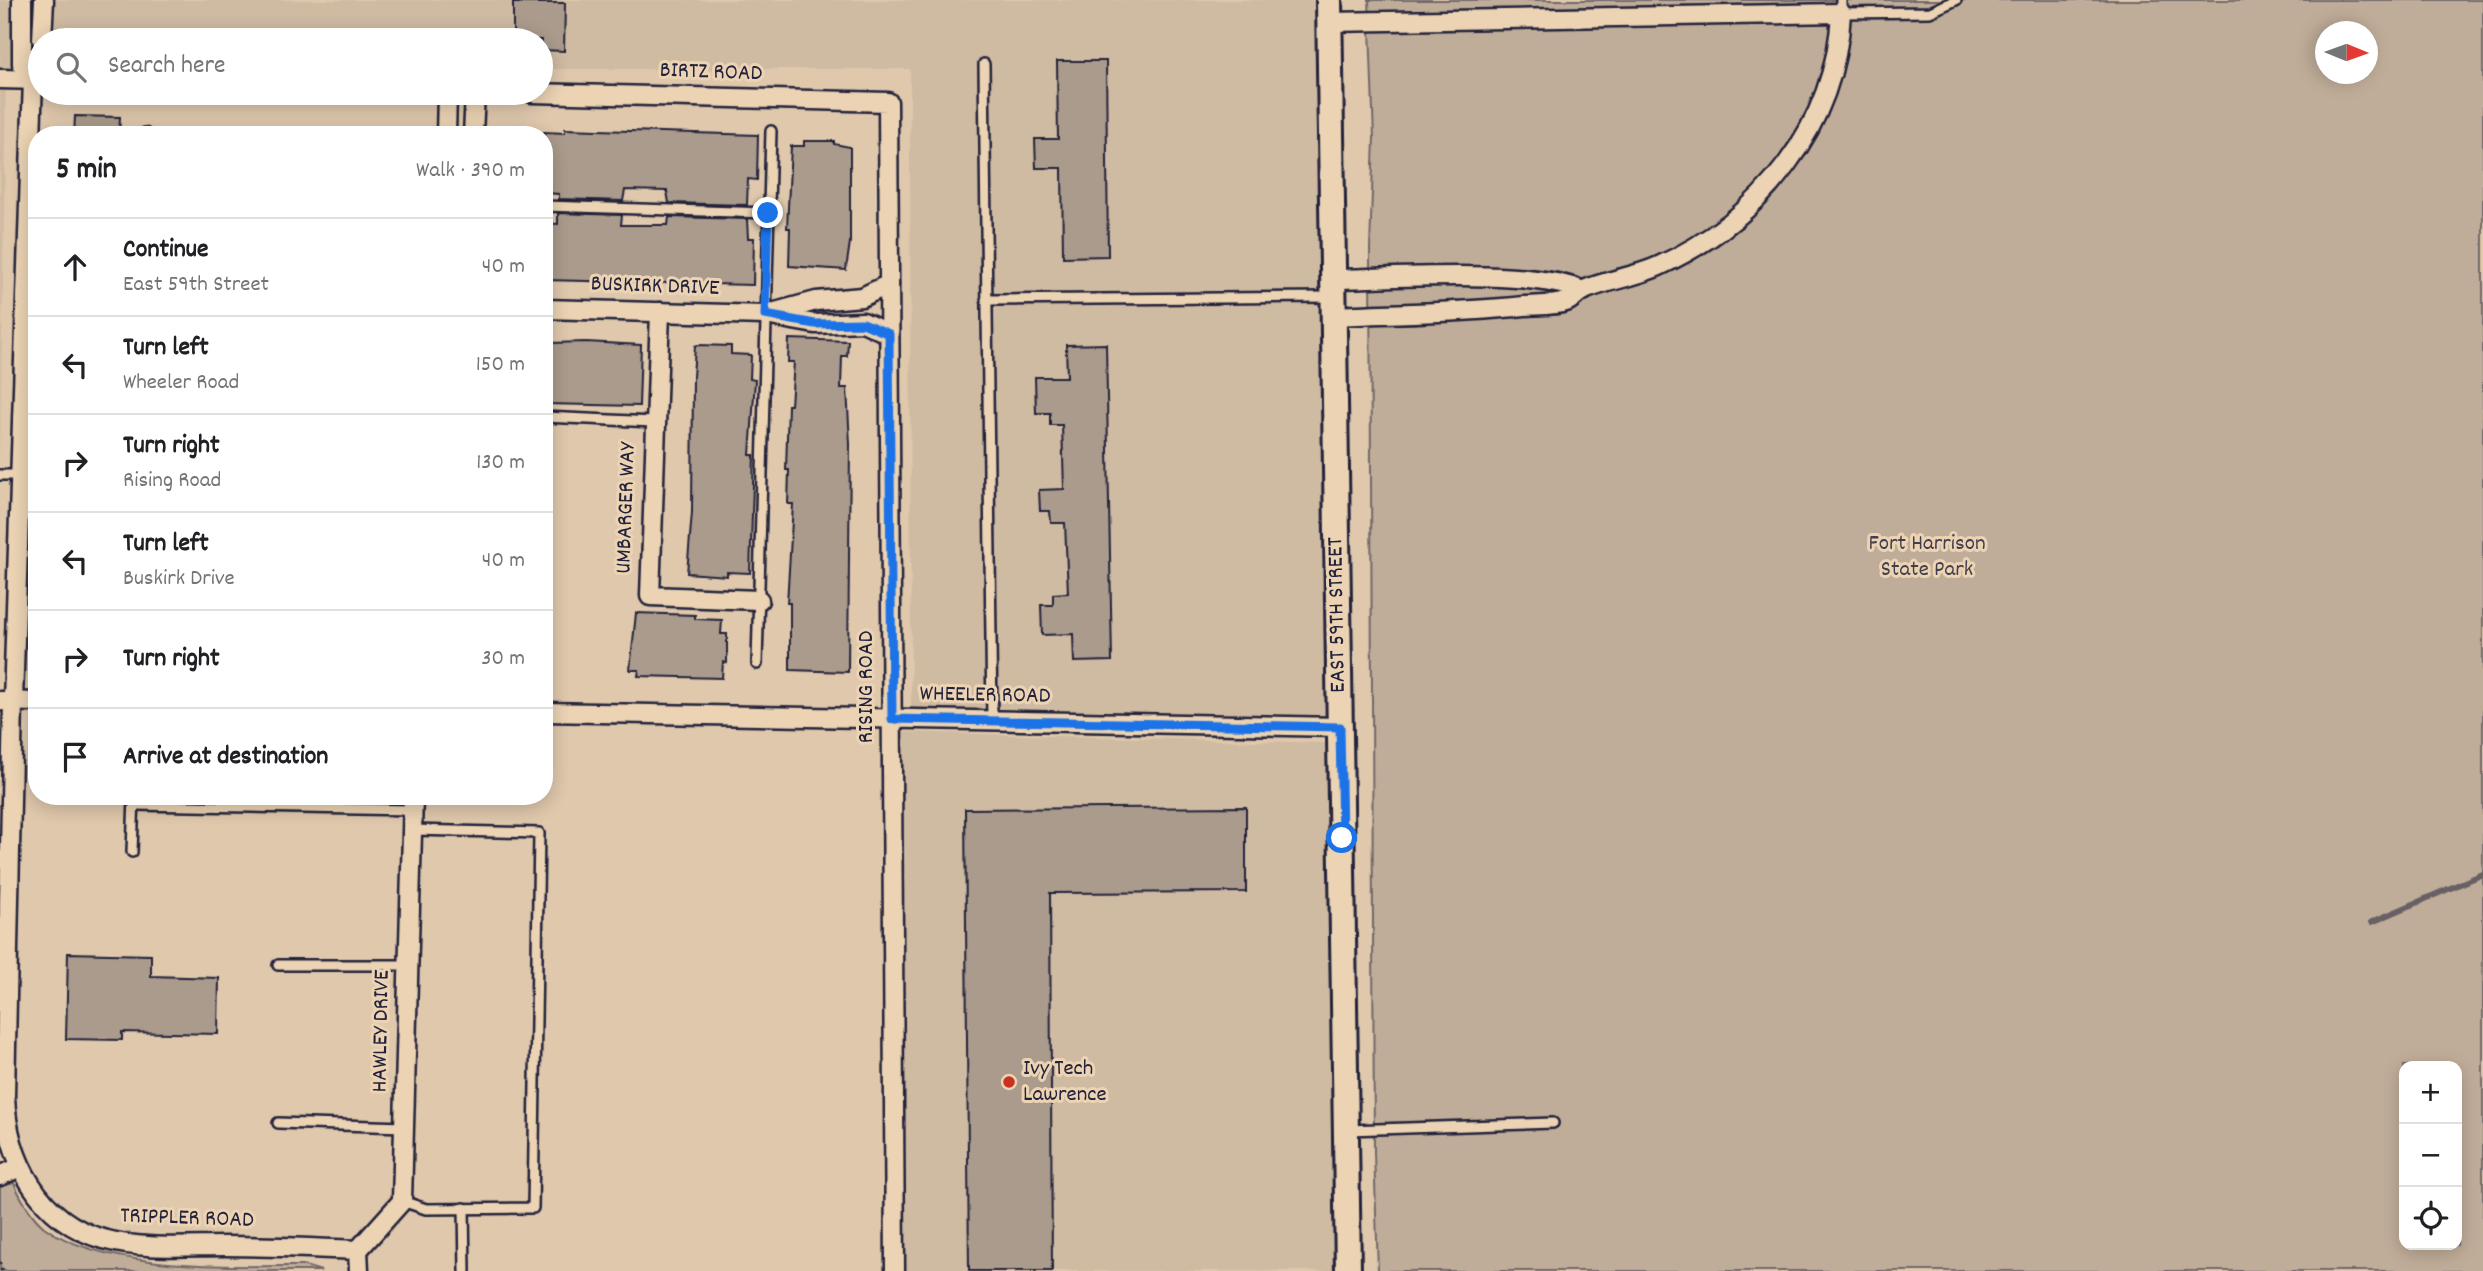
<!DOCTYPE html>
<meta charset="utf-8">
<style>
:root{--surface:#fff;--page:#f2f2f2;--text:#202124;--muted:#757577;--line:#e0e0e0}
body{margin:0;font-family:Dekko,sans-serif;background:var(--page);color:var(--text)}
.controls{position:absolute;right:21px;bottom:21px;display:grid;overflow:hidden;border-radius:14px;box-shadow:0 4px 18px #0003}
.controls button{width:63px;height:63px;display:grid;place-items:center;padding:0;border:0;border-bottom:2px solid var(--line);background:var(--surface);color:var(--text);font:35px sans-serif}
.compass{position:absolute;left:2315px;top:21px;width:63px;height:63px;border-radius:50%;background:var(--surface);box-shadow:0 4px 18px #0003;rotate:91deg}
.stop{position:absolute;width:21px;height:21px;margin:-16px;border:5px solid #1a73e8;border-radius:50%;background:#fff}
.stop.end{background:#1a73e8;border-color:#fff;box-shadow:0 2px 7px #0008}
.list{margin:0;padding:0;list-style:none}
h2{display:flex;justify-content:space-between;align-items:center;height:91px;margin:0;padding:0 28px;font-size:30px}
h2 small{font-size:23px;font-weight:400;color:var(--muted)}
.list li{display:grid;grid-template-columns:46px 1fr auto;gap:21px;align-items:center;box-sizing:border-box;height:98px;padding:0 28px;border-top:2px solid var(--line)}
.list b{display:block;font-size:26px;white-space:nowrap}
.list p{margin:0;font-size:23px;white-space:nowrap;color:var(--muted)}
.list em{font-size:23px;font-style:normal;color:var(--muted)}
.icon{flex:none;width:38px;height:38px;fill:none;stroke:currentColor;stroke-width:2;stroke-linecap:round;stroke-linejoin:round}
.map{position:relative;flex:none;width:2483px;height:1271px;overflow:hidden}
.search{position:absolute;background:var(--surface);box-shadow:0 4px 18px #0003;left:28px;top:28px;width:525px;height:77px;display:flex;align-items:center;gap:18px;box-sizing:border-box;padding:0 24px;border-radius:38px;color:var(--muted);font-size:26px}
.panel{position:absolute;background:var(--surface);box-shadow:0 4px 18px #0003;left:28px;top:126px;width:525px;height:679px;border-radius:28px}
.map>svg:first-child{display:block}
.built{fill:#cfbaa2}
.green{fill:#c0ad99;stroke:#71686a;stroke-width:2;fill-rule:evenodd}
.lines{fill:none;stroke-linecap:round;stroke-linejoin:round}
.stream{stroke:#686065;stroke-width:6}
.building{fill:#aa9b8c;stroke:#22223b;stroke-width:2}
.lane-casing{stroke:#22223b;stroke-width:14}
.street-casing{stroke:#22223b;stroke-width:23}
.secondary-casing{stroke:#22223b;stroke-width:30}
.path{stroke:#22223b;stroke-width:3.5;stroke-dasharray:2 5;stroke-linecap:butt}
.lane{stroke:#ebd3b3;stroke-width:9}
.street{stroke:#ebd3b3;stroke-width:18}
.secondary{stroke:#ebd3b3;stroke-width:24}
.route{stroke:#1a73e8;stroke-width:9}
.poi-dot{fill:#c8321e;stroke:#ebd3b3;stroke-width:2.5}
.labels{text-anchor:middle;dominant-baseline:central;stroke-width:6;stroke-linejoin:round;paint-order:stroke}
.street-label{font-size:23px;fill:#22223b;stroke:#ebd3b3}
.park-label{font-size:23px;fill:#423e4e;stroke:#ebd3b3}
.poi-label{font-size:23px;fill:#22223b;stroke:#ebd3b3;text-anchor:start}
</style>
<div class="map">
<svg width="2483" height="1271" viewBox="0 0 2483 1271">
<rect width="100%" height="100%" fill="#dfc8ac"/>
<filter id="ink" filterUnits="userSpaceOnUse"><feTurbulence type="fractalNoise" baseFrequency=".0143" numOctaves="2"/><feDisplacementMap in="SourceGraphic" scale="14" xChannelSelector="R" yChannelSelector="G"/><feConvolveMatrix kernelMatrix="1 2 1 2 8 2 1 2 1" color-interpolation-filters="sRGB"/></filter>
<g filter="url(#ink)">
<g class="built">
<path d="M0 0H1315L1325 715 911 710 910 69H541V40H40V69L6 70 0 463Z"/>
<path d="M902 732 1327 743 1336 1271H904Z"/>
</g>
<g class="green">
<path d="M1369 0H2483V1271H1378L1374 1152 1370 248 1374 138ZM2326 32H2368V74H2326ZM2404 1066H2457V1245H2404Z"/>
<path d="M14 1183C21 1199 30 1215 44 1227 104 1271 229 1266 305 1266L321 1271H0V1187Z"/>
</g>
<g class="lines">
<path class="stream" d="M2372 922 2483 874"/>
</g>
<g class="building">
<path d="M513 3H565L564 51 541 50V40H513Z"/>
<path d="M1057 61H1106L1108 256 1063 257 1062 168H1036L1035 139H1058Z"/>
<path d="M75 116 120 117 119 135H74Z"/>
<path d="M565 129 758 135 757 180 748 179 747 205 669 203 667 191 625 190 623 201 559 199V194L544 193V132L565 133Z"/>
<path d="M804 141H834V144L850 147V242L846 270 789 266 790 228H787L791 146H804Z"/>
<path d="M558 213 622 215 621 225H668L669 217 747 219 748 238H754L753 285 544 280V223L558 224Z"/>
<path d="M789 339 848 341 847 356H842L841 388H847L850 444 848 672 790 670V603H787L793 504H788L789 470H786L788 405H791L794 362H788Z"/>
<path d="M586 342 641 345 639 406 545 404 544 348H550V343Z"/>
<path d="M1106 344 1112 661 1074 662 1073 634 1042 635 1041 605H1053V594L1068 593 1065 523H1051L1050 511H1040L1039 490 1064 489 1062 425H1050V413H1036L1035 377H1067L1066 345Z"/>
<path d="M698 345 731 346V354L751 355 750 379 755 380 750 455H754L750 573 727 572V576L687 573 692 512 693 377 695 346Z"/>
<path d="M636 613 695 615V619L722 620 721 634H727V663L723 662 722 678 638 676 639 670H630Z"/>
<path d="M1246 807V892L1050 893 1052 1271H969L965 809Z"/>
<path d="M68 953 151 955V976L219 978 218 1034 122 1032V1040L66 1039Z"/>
</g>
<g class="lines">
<g class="lane-casing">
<g id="lane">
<path d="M1841 0V13L1930 12 1956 0"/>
<path d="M984 64 992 721"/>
<path d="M145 135V133"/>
<path d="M544 206 768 213"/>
<path d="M986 300 1331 297"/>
<path d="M544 417 654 422"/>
<path d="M0 475H20"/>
<path d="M757 664 771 131"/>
<path d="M134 805 413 810"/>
<path d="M132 852 134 796"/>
<path d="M278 965H409"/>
<path d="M278 1123 404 1127"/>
<path d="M1348 1130 1553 1123"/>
<path d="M402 1201 426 1209 533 1208 539 833 412 830"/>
<path d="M464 1208 465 1271"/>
</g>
</g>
<g class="street-casing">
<g id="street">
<path d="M22 0V64L33 79"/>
<path d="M1329 22 1841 13C1836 127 1760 220 1659 266 1635 277 1608 280 1584 290 1577 293 1572 300 1566 302 1554 306 1537 305 1524 306 1461 313 1397 313 1334 316"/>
<path d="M42 40 44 0"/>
<path d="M40 60 33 79 13 702 5 1096C7 1159 39 1221 103 1239 142 1250 185 1246 225 1246 270 1246 314 1248 358 1250L359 1271"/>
<path d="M0 79 40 80"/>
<path d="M532 93 888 102 895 1271"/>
<path d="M446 135 447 93"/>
<path d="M473 135 475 93"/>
<path d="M1333 279C1392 278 1534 268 1583 291"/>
<path d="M544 309 765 315 815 324 863 322 889 334"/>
<path d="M660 312 650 596 759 600"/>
<path d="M768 314 816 301 862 297 889 284"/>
<path d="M0 701 37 702"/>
<path d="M544 712 1340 727"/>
<path d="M0 1176 20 1167"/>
<path d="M358 1250 402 1201 413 796"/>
</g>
</g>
<g class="secondary-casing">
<path id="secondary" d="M1329 0 1348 1271"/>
</g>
<path class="path" d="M0 1262 2 1271"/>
<use href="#lane" class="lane"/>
<use href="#street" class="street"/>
<use href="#secondary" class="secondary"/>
</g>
</g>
<g class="lines" filter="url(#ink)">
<path class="route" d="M768 213 765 315 815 324 863 323 889 334 892 719 1340 727 1342 838"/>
</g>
<circle class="poi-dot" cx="1009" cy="1082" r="7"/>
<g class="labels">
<g class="street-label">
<text transform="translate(711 73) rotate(2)">BIRTZ ROAD</text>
<text transform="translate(655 287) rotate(2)">BUSKIRK DRIVE</text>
<text transform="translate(627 508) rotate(-88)">UMBARGER WAY</text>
<text transform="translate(1338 615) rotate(-91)">EAST 59TH STREET</text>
<text transform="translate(867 687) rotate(-90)">RISING ROAD</text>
<text transform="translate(985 696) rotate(1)">WHEELER ROAD</text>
<text transform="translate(382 1031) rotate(-89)">HAWLEY DRIVE</text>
<text transform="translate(187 1219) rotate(2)">TRIPPLER ROAD</text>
</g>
<g class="park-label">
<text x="1927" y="544">Fort Harrison<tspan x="1927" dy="26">State Park</tspan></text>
</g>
<g class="poi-label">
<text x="1023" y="1069">Ivy Tech<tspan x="1023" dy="26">Lawrence</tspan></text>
</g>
</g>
</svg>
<div class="controls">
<button>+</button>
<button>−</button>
<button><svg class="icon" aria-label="locate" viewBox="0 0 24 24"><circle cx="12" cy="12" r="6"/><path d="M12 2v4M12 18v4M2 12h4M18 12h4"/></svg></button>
</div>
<svg class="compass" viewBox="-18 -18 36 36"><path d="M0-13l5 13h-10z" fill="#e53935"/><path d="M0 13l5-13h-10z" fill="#757577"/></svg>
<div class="stop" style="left:1342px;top:838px"></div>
<div class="stop end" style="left:768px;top:213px"></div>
<div class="search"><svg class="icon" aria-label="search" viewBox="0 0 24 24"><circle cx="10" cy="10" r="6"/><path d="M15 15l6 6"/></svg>Search here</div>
<section class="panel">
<h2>5 min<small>Walk · 390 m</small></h2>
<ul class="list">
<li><svg class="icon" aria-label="ahead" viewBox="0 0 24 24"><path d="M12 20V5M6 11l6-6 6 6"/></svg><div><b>Continue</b><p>East 59th Street</p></div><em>40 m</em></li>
<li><svg class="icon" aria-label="left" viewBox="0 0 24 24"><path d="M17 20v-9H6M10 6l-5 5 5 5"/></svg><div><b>Turn left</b><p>Wheeler Road</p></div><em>150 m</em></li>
<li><svg class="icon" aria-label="right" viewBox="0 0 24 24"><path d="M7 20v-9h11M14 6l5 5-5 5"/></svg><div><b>Turn right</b><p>Rising Road</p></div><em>130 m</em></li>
<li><svg class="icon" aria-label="left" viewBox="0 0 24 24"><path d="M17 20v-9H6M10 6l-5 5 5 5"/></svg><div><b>Turn left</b><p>Buskirk Drive</p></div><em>40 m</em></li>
<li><svg class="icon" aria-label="right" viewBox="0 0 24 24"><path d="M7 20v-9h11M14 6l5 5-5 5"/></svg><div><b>Turn right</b></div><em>30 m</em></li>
<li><svg class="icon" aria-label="arrive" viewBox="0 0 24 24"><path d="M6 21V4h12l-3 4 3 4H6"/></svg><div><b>Arrive at destination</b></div></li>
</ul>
</section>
</div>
